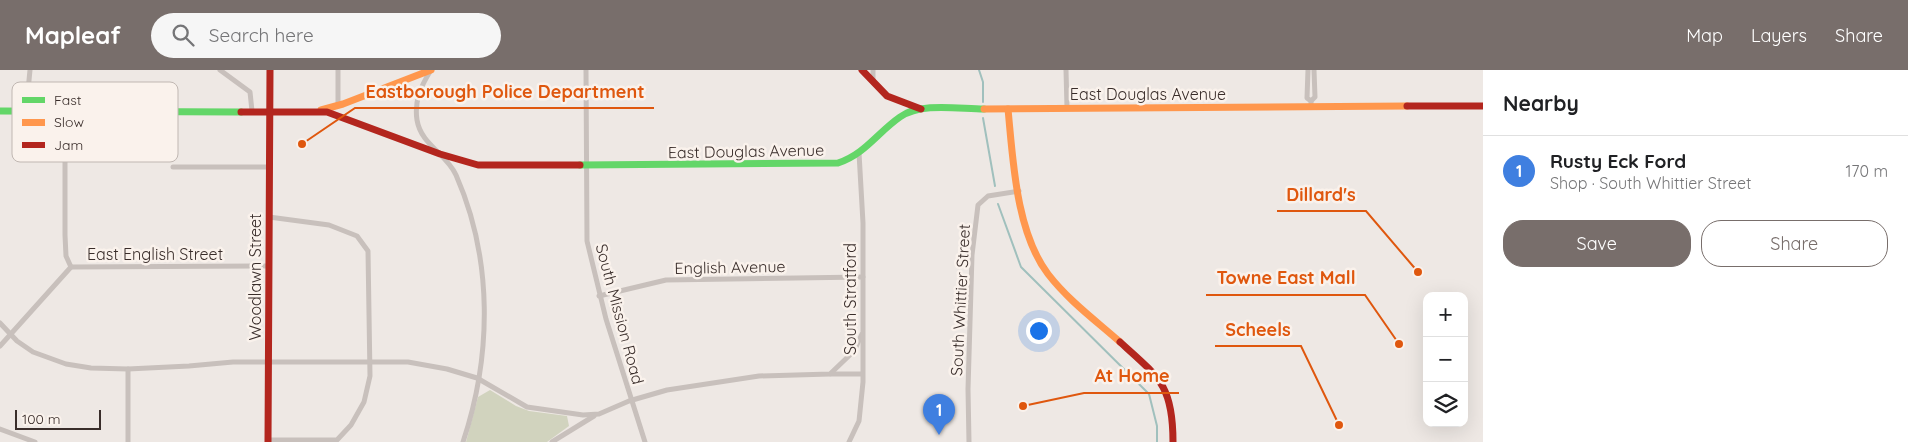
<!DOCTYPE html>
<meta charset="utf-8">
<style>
:root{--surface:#fff;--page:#f6f6f6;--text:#202124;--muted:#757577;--line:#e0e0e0;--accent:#786e6b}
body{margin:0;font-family:Quicksand,sans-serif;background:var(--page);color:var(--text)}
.controls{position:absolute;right:15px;bottom:15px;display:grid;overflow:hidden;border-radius:10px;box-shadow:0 5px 20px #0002}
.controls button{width:45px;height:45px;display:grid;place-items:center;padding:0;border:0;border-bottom:1px solid var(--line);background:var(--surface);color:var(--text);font:25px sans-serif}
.scale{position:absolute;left:15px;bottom:12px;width:86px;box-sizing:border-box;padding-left:5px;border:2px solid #392d2a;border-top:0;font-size:14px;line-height:18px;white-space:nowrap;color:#392d2a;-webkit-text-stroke:4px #faf2ec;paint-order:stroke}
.you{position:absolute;left:1038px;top:260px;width:18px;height:18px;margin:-12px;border:4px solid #fff;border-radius:50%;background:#1a73e8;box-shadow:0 0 0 8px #1a73e833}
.badge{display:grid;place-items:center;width:32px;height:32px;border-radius:50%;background:var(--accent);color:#fff;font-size:16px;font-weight:700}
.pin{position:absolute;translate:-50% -41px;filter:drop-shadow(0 1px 2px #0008)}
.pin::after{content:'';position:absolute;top:26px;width:18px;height:15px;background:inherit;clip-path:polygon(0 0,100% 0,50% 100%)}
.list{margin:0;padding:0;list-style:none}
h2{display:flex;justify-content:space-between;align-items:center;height:65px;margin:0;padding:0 20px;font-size:21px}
h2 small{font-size:16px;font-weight:400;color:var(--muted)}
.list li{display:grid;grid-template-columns:32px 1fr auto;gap:15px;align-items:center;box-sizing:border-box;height:70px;padding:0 20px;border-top:1px solid var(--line)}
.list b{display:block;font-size:19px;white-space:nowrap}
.list p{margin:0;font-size:16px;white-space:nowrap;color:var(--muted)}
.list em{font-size:16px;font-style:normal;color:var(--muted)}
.actions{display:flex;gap:10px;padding:15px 20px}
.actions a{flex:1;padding:11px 0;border:1px solid var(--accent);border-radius:20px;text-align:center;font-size:18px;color:var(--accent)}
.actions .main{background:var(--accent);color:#fff}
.icon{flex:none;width:28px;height:28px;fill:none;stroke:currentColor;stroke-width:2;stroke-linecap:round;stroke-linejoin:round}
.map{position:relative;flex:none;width:1483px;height:372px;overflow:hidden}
header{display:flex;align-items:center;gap:30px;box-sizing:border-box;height:70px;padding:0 25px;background:var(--accent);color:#fff}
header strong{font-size:24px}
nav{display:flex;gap:28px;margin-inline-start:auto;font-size:18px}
.search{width:350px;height:45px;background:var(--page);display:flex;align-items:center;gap:12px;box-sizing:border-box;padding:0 18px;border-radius:28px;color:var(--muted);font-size:19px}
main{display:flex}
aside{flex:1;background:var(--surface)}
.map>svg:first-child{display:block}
.green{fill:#d1d3be}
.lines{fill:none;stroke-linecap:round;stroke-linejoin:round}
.stream{stroke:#a0c0bd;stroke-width:2}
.street{stroke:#c8c0bc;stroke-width:5}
.fast{stroke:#63d668;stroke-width:7}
.slow{stroke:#ff974d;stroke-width:7}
.jam{stroke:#b3261e;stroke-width:7}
.labels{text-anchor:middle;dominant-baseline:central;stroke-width:5;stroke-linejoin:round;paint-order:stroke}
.street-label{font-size:16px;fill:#392d2a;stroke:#faf2ec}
.key{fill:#faf2ec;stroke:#c0b7b2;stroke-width:1}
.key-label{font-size:14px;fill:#392d2a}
.leader{fill:none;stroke:#df570e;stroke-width:2}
.callout-dot{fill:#df570e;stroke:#faf2ec;stroke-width:2}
.callout-label{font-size:18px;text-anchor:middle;font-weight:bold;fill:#df570e;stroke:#faf2ec;stroke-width:5;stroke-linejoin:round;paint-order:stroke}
</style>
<header>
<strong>Mapleaf</strong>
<div class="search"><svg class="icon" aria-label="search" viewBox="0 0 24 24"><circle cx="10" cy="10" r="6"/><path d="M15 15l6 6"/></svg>Search here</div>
<nav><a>Map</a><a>Layers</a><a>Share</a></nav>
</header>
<main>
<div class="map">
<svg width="1483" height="372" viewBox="0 0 1483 372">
<rect width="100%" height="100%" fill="#eee8e4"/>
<path class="green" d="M490 320 516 336 529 341 567 346 569 356 547 372H466L478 327Z"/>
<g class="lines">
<g class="stream">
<path d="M979 0 983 12V32"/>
<path d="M983 48 995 116"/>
<path d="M998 134 1021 197 1149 324 1157 356V372"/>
</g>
<g class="street">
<path d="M220 0 250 22 252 41"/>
<path d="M338 0V35"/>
<path d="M431 0C421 16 414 31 417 50 421 75 447 84 456 105 493 189 492 285 463 372"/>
<path d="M586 0 587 171 606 249 645 372"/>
<path d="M1066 0 1067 38"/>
<path d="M1308 0 1307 28 1311 31V37"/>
<path d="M873 12V0"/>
<path d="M1311 31 1315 27 1314 0"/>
<path d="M26 41 30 0"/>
<path d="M173 97H270"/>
<path d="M71 197 269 196"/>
<path d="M599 226 666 210 863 207"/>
<path d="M0 253 17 271 33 282 66 294 91 298 128 299 189 296 233 292H408L447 299 477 308 527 337 583 345 599 344 629 331 667 320 759 306 830 304 854 281 862 264"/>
<path d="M0 276 71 197 66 186 65 165V41"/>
<path d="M831 304H862"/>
<path d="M0 359 35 372"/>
<path d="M268 370H337L351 355 364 332 370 306 368 181 357 166 329 155 269 147"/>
<path d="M128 372V299"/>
<path d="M552 372 594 346"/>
<path d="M849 372 859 351 863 312V153L859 83"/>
<path d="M969 372 968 319 972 185 978 135 988 126 1019 121"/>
</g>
<g class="fast">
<path d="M0 41 241 42"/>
<path d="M580 95 838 93C865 84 877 63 900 47 921 32 959 39 984 39"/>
</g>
<g class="slow">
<path d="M984 39 1407 36"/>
<path d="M1008 39C1013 90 1016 162 1048 204 1068 230 1095 250 1120 272"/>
<path d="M321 40 343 34 431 0"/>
</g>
<g class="jam">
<path d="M862 0 887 26 921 39"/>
<path d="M1407 36H1483"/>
<path d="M241 42H327L440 84 478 95H580"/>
<path d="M1120 272C1160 308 1173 316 1173 372"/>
<path d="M268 372 270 0"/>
</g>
</g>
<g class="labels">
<g class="street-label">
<text x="1148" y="24">East Douglas Avenue</text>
<text transform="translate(746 81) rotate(-1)">East Douglas Avenue</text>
<text x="155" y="184">East English Street</text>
<text transform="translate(730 197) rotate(-1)">English Avenue</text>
<text transform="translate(255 207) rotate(-90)">Woodlawn Street</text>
<text transform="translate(850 229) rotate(-90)">South Stratford</text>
<text transform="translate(960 230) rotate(-87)">South Whittier Street</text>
<text transform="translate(620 244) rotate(75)">South Mission Road</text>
</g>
</g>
<rect x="12" y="12" width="166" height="80" rx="8" class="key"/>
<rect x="22" y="27" width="23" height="6" fill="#63d668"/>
<rect x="22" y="49" width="23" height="7" fill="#ff974d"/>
<rect x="22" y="72" width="23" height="6" fill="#b3261e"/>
<g class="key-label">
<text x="54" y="35">Fast</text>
<text x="54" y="57">Slow</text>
<text x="54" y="80">Jam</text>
</g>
<path class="leader" d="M302 74L355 38H654M1418 202L1366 141H1277M1399 274L1365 225H1206M1339 355L1301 276H1215M1023 336L1084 323H1179"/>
<g class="callout-dot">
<circle cx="302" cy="74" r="5"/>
<circle cx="1418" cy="202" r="5"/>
<circle cx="1399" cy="274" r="5"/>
<circle cx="1339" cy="355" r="5"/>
<circle cx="1023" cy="336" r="5"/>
</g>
<g class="callout-label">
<text x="505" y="28">Eastborough Police Department</text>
<text x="1321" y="131">Dillard's</text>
<text x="1286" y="214">Towne East Mall</text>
<text x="1258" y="266">Scheels</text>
<text x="1132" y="312">At Home</text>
</g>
</svg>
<div class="controls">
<button>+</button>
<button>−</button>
<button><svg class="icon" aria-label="layers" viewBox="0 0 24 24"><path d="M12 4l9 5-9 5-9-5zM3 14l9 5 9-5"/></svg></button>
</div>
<div class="scale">100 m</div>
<div class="you"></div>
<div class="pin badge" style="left:939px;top:365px;background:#3f7fe0">1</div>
</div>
<aside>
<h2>Nearby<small></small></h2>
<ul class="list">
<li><span class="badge" style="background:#3f7fe0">1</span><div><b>Rusty Eck Ford</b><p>Shop · South Whittier Street</p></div><em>170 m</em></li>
</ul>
<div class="actions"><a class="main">Save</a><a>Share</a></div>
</aside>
</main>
